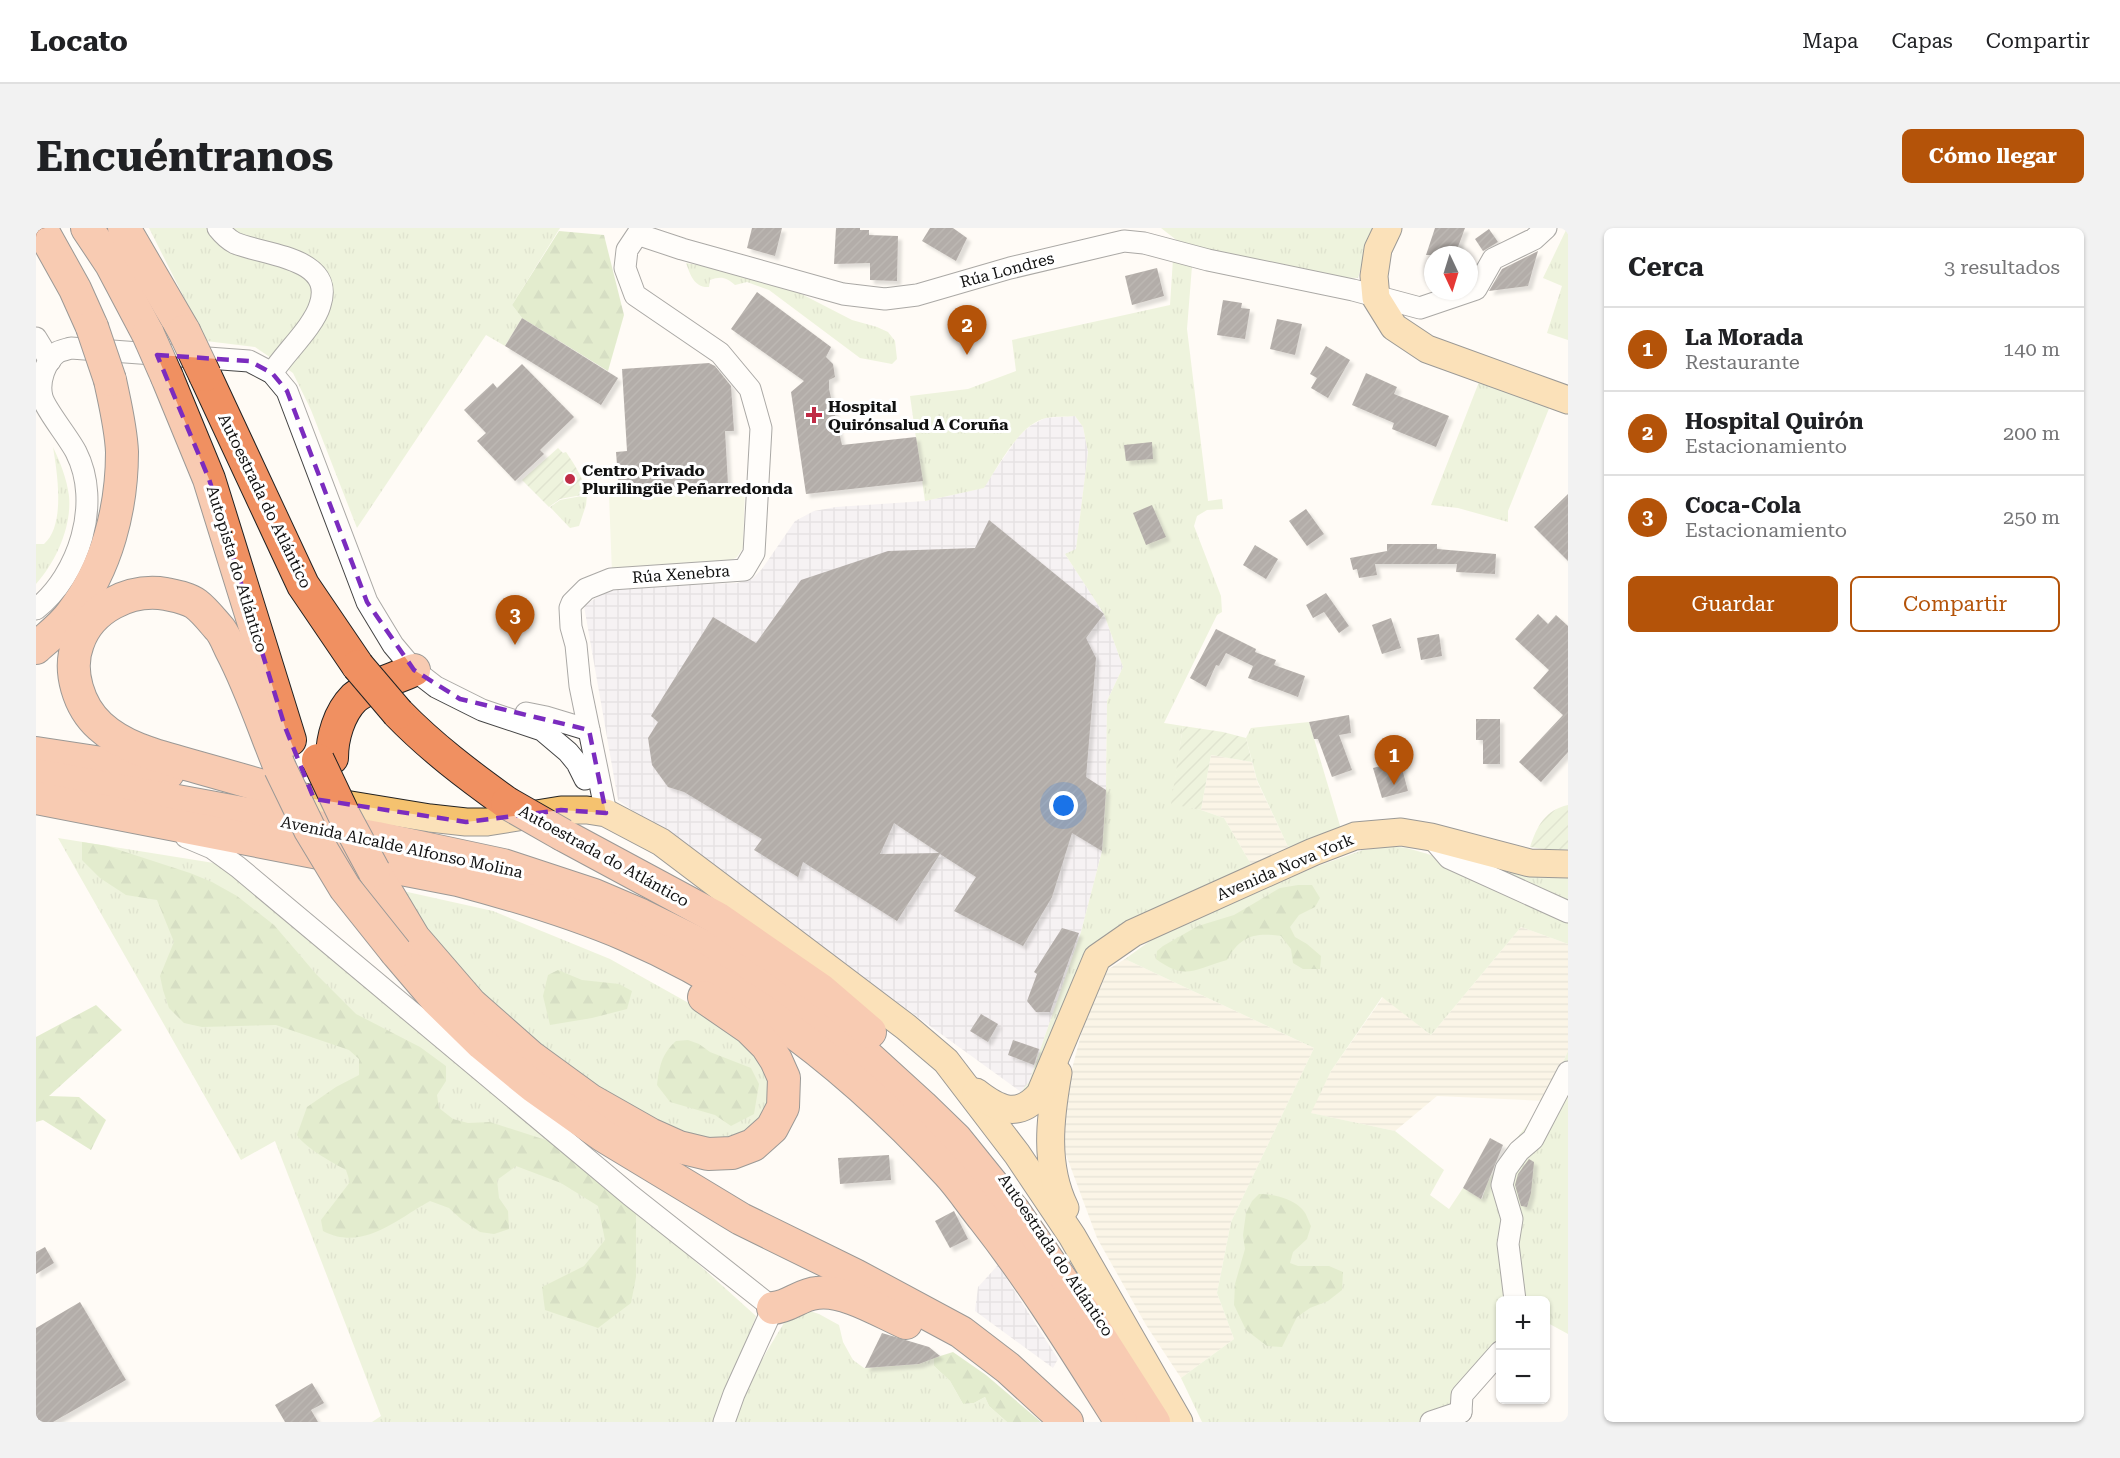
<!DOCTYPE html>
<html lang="es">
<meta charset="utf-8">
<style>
:root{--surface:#fff;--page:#f2f2f2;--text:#202124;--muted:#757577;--line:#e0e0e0;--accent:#b45309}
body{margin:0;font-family:"Roboto Serif",serif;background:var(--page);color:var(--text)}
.controls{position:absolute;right:18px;bottom:18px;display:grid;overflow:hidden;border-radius:9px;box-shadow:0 2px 4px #0004}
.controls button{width:54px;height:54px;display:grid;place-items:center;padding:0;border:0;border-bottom:2px solid var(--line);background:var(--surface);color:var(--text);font:30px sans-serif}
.compass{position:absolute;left:1388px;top:18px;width:54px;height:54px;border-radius:50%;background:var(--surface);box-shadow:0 2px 4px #0004;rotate:176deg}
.you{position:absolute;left:1028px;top:578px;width:21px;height:21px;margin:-15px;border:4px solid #fff;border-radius:50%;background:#1a73e8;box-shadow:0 0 0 9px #1a73e833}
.badge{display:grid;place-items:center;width:39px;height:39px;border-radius:50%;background:var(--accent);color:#fff;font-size:20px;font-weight:700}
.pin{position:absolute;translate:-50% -50px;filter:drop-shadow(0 2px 3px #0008)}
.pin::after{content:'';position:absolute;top:32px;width:21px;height:18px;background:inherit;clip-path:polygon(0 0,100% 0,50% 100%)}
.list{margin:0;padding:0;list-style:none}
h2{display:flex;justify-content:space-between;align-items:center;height:78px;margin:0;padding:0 24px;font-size:26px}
h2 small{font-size:20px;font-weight:400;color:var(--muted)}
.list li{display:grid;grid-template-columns:39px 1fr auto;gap:18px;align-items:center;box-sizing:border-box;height:84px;padding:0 24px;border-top:2px solid var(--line)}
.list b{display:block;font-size:22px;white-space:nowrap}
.list p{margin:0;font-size:20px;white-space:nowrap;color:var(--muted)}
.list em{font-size:20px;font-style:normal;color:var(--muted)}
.actions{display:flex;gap:12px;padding:18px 24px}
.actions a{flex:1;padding:14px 0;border:2px solid var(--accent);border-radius:9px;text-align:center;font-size:21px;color:var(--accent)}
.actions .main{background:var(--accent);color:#fff}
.map{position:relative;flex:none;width:1532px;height:1194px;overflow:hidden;border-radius:9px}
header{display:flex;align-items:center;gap:36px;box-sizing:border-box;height:84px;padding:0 30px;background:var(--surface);border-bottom:2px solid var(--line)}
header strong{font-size:28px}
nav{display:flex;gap:33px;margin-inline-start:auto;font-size:21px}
.intro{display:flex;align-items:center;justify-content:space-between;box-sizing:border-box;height:144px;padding:0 36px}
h1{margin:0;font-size:42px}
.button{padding:15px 27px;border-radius:9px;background:var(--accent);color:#fff;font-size:21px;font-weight:700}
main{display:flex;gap:36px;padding:0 36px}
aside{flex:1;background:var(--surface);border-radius:9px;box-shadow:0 2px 4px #0004}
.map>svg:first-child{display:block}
.industrial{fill:url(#industrial-grid)}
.farmland{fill:url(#farmland-rules)}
.grass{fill:url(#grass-tufts)}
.forest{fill:url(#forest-firs)}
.garden{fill:url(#garden-furrows)}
.pitch{fill:#eaf1d0}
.building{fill:url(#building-hatch);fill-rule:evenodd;filter:url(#shadow)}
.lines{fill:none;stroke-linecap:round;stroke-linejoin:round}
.minor-casing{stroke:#444;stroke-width:23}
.major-casing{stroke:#222;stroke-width:29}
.highway-casing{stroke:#222;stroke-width:34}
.minor{stroke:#fff;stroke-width:21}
.major{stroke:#f5c26f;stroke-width:27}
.highway{stroke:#f09061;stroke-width:32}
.highway-bridge-casing{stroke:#222;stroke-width:34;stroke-linecap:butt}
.highway-bridge{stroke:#f09061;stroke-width:32}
.marked{fill:none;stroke:#7b2cbf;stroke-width:4.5;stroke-dasharray:12 8;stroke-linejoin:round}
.poi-dot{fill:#bf2b45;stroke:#fff;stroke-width:2}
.labels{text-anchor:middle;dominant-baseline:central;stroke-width:6;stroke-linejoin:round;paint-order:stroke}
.street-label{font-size:16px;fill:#111;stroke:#fff}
.poi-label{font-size:16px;font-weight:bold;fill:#111;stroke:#fff;text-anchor:start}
</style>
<header>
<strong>Locato</strong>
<nav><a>Mapa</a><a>Capas</a><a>Compartir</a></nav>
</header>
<div class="intro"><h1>Encuéntranos</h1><a class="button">Cómo llegar</a></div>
<main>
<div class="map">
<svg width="1532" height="1194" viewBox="0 0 1532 1194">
<defs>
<pattern id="industrial-grid" width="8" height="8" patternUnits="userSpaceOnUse" patternTransform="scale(1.5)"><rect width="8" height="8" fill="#ece6ef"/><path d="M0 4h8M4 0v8" fill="none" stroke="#c9c4cc"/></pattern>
<pattern id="farmland-rules" width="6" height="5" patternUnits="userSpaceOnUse" patternTransform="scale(1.5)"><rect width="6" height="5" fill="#f5eed5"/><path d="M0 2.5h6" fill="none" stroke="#d1cbb6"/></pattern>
<pattern id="grass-tufts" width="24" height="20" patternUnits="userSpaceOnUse" patternTransform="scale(1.5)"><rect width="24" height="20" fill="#dae9be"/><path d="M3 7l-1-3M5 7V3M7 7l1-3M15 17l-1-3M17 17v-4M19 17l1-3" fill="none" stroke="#bac7a2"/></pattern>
<pattern id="forest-firs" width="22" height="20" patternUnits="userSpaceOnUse" patternTransform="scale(1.5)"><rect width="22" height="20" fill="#c1da9e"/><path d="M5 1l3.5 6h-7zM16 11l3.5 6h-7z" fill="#a5ba87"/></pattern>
<pattern id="garden-furrows" width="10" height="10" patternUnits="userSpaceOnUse" patternTransform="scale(1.5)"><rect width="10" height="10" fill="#dae9be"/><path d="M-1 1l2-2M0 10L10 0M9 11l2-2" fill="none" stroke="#bac7a2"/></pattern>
<pattern id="building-hatch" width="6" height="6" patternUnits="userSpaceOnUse" patternTransform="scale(1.5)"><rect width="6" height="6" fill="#59504d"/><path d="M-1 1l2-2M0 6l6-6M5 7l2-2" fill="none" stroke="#6c6562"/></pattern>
<filter id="shadow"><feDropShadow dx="4" dy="4" stdDeviation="1.5" flood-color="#0004"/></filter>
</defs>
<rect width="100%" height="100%" fill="#fffbf5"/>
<g class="industrial">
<path d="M1039 188 1047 199 1052 224 1040 322 1029 326 1068 386 1087 439 1071 473 1070 562 1066 623 1045 704 993 854 985 864 582 572 548 378 572 362 634 357 701 355 716 351 726 341 759 293 778 283 800 279 889 273 947 260 982 209 994 198 1009 190Z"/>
<path d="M962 1037 1022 1131 1017 1140 939 1083 942 1059Z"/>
</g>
<g class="farmland">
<path d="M1175 527 1216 534 1221 553 1254 623 1216 638 1188 590 1165 582Z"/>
<path d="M1485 699 1532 716V823L1510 873 1401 868 1359 903 1274 885 1295 843 1347 769 1395 807Z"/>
<path d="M1089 731 1278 820 1195 994 1181 1065 1198 1111 1145 1150 1110 1097 1061 1010 1029 924 1028 871 1046 803 1066 745Z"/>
</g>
<g class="grass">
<path d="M113 0H524L476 77 486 90 469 118 450 107 321 300 275 182 257 145 219 119 170 113Z"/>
<path d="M1125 0H1337L1322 50 1297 49 1202 32 1143 14Z"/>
<path d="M1531 0H1532V112L1511 105 1526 58 1507 50Z"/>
<path d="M1137 31 1156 38 1151 101 1172 273 1186 271 1187 281 1171 282 1161 288 1158 298 1185 368 1186 384 1181 387 1128 495 1147 498 1136 575 1165 582 1188 590 1216 638 1151 666 1092 695 989 868 985 864 993 854 1045 704 1066 623 1070 562 1071 473 1087 439 1068 386 1029 326 1040 321 1052 224 1047 199 1039 188C1030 189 1019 188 1010 190 983 196 962 239 948 260L889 273 874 168 932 161 980 143 976 112 1134 77Z"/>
<path d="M650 35 692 42 748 57 816 92 841 99 852 104 859 113 861 131 856 136 824 130 733 62 711 54 699 57C690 49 685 48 674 52L673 59C658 60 654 46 650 35Z"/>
<path d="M1443 154 1514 178 1472 283V294L1422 280 1395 277Z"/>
<path d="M17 219C24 234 31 251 33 268 36 298 20 334 0 356V316H8C30 297 21 244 17 219Z"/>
<path d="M551 267 550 277 543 298 534 300 514 279 524 272Z"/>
<path d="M1273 494 1305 601 1254 623 1221 552 1210 510 1215 500Z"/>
<path d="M22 610 184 636 600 980 720 1088 681 1194H336L345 1188 239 913 205 932Z"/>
<path d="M1355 618 1371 620 1395 627 1420 629 1532 649V716L1485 699 1395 807 1346 769 1295 843 1275 885 1359 903 1408 942 1394 967 1413 981 1427 960 1446 971 1452 953 1473 920 1510 873 1532 823V1106L1510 1094V1072H1464V1117L1411 1182 1415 1194H1166L1145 1150 1198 1111 1181 1065 1195 994 1278 820 1089 731 1118 710 1279 639 1327 622Z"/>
<path d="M367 663 457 683 574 731 658 778 710 814 733 843 734 871 727 893 709 906 689 912H672L609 888 524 833 469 791 394 708Z"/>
<path d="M765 1080 783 1086 803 1097 807 1114 817 1132 828 1140 883 1136 898 1130V1138L914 1153 927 1176 938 1175 949 1169 953 1178 971 1194H692L731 1123 751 1090Z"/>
</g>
<g class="forest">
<path d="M523 3 568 7 588 87 572 143 486 90 476 77Z"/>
<path d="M46 614 71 618 154 645 176 654 201 668 238 697 280 746 320 786 384 819 410 838V853L401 867 403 880 417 891 432 895 454 894 522 916 600 980V1049L595 1075 562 1100 509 1082 506 1059 548 1038 569 1012 562 978 525 955 480 938 461 952 463 970 472 983 473 1001 458 1006 444 1004 426 992 413 980 394 973C361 991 327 1024 287 1003L285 992 314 954 310 942C297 935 268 919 261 907L271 879 300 859 323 847V831L313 822 240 797 166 799 148 795 133 780 127 762 124 748 138 714 121 672 90 667 64 650 46 632Z"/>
<path d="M1262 657H1276L1284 670 1279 679 1263 687 1254 699 1259 709 1271 716 1285 728 1284 741H1267L1257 735 1255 721 1245 708C1219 704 1204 708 1191 732 1158 741 1150 753 1120 731L1121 723 1127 718 1162 698 1198 687 1244 660Z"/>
<path d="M522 742 546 752 583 756 596 763 591 781 556 790 514 797 507 768 512 747Z"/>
<path d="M60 777 86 802 13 868 43 869 70 892 55 922 7 892 0 894V809Z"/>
<path d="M652 812 663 816 674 824 715 840 723 856 718 886 695 898 679 887 634 874 621 857C624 837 625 827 640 813Z"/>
<path d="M1223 966C1237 966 1255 970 1265 980 1270 984 1272 992 1275 998L1271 1011 1257 1024 1254 1035 1262 1038H1293L1307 1044 1306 1062 1292 1073 1274 1080 1261 1089 1246 1119 1231 1118 1210 1102 1198 1077 1199 1056 1209 1021 1207 1007 1210 985 1216 973Z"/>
<path d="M917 1124 950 1147 1005 1194H971L953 1178 949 1169 938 1175 927 1176 914 1153 898 1138V1130Z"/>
</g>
<g class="garden">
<path d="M522 220 527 225 530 224C539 237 547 250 551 266L524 271 513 279 486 252Z"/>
<path d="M1147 498 1187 504 1210 510 1216 534 1175 527 1165 582 1135 576Z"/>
<path d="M1532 577V621L1515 622 1494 619C1501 598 1509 582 1532 577Z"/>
</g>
<path class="pitch" d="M709 260 707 320 701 329 689 335 576 344 573 267Z"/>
<g class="building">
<path d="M716 0H746L739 28 711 20Z"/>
<path d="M800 0H824V2H833V7L862 8 861 53 834 52V35L798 36Z"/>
<path d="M894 0H917L931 10 920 33 886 13Z"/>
<path d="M1399 0H1429L1419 27H1390Z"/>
<path d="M1453 1 1462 14 1447 23 1439 11Z"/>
<path d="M1502 23 1492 58 1453 63 1466 41Z"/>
<path d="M1121 40 1128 68 1096 77 1089 48Z"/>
<path d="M721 64 795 119 790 129 797 136 799 149 793 152V161L806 217 880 209 887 253 770 266 755 164 768 153 695 101Z"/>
<path d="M1187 72 1206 75 1205 80 1214 81 1209 111 1181 107Z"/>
<path d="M486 90 582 150 565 177 469 118Z"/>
<path d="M1241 91 1266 96 1259 127 1234 121Z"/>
<path d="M1290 118 1314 132 1292 170 1275 160 1281 150 1274 146Z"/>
<path d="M673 135 679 138 695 158 698 203H689L692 256 583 263 580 224 591 223 586 141Z"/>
<path d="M486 136 538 189 504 222 508 226 479 253 441 213 450 205 428 182 457 155 461 160Z"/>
<path d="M1330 145 1361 159 1358 166 1413 188 1400 219 1356 201 1358 195 1316 177Z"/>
<path d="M1116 214 1117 231 1090 233 1088 217Z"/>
<path d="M1532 266V333L1498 299Z"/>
<path d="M1116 277 1130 309 1110 317 1097 285Z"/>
<path d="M1270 281 1288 306 1271 318 1253 293Z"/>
<path d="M953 292 1068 386 1050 410 1060 430 1050 549 1070 562 1066 623 1036 605 1016 669 987 718 918 683 940 649 904 626 861 693 767 634 762 649 718 622 726 611 648 564 632 559 616 537 612 510 622 494 615 488 677 389 720 415 765 352 852 323 939 320ZM858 595 903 625 844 626Z"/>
<path d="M1351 316H1401V321L1460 326 1459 346 1420 344 1421 336H1339L1341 347 1323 350 1321 341 1317 342 1314 330 1351 323Z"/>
<path d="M1219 317 1242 331 1230 351 1207 337Z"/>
<path d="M1290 365 1313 398 1303 405 1288 384 1277 390 1270 377Z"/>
<path d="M1502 386 1512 396 1520 387 1532 398V524L1505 554 1483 534 1527 487 1497 460 1513 442 1479 411Z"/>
<path d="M1355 390 1365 420 1346 426 1336 397Z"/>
<path d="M1180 401 1220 421 1219 424 1240 432 1238 437 1269 448 1262 469 1212 450 1217 438 1190 425 1183 438 1180 437 1170 459 1154 450Z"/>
<path d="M1403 406 1406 428 1385 432 1381 410Z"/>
<path d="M1313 487 1315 505 1303 507 1316 542 1296 549 1282 511H1278L1273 494Z"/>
<path d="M1440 491H1464V536H1447V512H1440Z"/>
<path d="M1364 533 1372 563 1346 570 1337 540Z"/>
<path d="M1026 700 1043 705 1014 784H1000L991 773 1001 746 998 744Z"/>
<path d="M945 786 962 796 952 814 934 803Z"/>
<path d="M977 812 1003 821 998 837 972 827Z"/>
<path d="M1454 910 1467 917 1445 971 1427 960Z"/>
<path d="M853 927 855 952 804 956 802 930Z"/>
<path d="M1493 931 1498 934 1495 965 1491 979 1485 978 1479 957 1482 946Z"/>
<path d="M918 983 932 1011 914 1020 899 993Z"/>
<path d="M9 1019 18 1035 0 1046V1024Z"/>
<path d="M44 1074 90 1152 17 1194H0V1100Z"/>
<path d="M846 1105 893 1119 904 1128 883 1136 829 1140Z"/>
<path d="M276 1155 288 1175 275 1182 282 1194H249L239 1177Z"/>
</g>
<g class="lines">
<g class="minor-casing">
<g id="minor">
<path d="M182 0C186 5 193 12 199 15 227 27 300 29 284 77 278 98 249 125 236 145"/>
<path d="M604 7 646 21 807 66 849 71 881 67 974 40 1088 13 1108 15 1172 32 1317 62 1384 80 1440 61 1457 31 1498 11 1510 0"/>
<path d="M0 110 14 133"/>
<path d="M0 381C43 347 66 275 40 224 33 210 9 181 6 169 2 154 9 133 22 124 26 122 32 121 35 120L213 133 236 145 251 163 331 374 357 417 378 442 400 459 446 482 506 502 532 524 541 535 549 551"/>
<path d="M490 485 510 489 553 502"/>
<path d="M570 585 544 458 540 417 535 399 534 380 536 375 550 361 575 351 708 342 718 325 725 200 714 161 684 125 599 67 589 40 591 22 601 7"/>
<path d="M150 609 176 620 202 639 594 967 737 1080 698 1166 688 1194"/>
<path d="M1395 609 1413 630 1532 684"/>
<path d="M1479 1072 1472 1016 1476 991 1466 957 1470 941 1483 923 1497 911 1532 844"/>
<path d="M1425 1184 1426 1167 1464 1124"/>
<path d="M1395 1194 1425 1184"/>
</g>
</g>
<g class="major-casing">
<g id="major">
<path d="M1352 0 1342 21 1338 48 1340 70 1358 99 1391 121 1532 172"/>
<path d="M260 568 394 590 430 594H451L525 582H551L570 585 625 614 870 799 910 833 981 926 1036 1008 1143 1194"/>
<path d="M1022 845C1014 890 1008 937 1029 980"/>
<path d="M940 864C963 882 982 891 1004 866L1061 730 1097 705 1277 624 1319 608 1365 604 1395 609 1494 635 1532 636"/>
</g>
</g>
<g class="highway-casing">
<g id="highway">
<path d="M5 0 39 61 56 99"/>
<path d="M51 0 75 36 112 106"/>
<path d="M88 0 148 103"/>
<path d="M169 147 267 357 322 438"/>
<path d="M131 149 173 251 254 512"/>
<path d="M0 420C12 409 27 398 36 385 71 340 86 280 86 224 85 200 79 176 74 152"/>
<path d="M362 485C395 519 432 547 471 575"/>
<path d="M0 525 132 545"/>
<path d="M296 530C296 510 303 485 318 470 332 458 361 450 378 442"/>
<path d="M244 540C228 501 215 460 195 422 191 414 188 405 182 399 175 391 168 382 160 376 152 370 139 368 130 366 94 360 54 380 42 415 31 443 43 479 64 498 91 523 131 530 164 540 196 549 228 558 260 568"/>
<path d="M0 547 341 610 467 637 558 667 605 687 696 732 777 785 818 816 886 878 920 911 978 983 1051 1089 1118 1194"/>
<path d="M0 570 422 652C479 667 536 684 590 707 714 760 821 846 912 945 925 959 936 976 948 991 999 1056 1041 1125 1085 1194"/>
<path d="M527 607 681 690 785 762 834 804"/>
<path d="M338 643 378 710 435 776 495 829 554 872 614 906 643 919 672 926 696 925 717 917 736 900 747 879 748 850 740 832 731 818 713 800 668 769"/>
<path d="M360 724 400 771 446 816 497 858 566 907 705 991 819 1047 925 1104 972 1140 1031 1194"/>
<path d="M737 1080C753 1079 765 1066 781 1065 808 1061 845 1084 870 1095"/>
</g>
</g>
<use href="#minor" class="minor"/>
<use href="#major" class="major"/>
<use href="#highway" class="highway"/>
<g class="highway-bridge-casing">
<g id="highway-bridge">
<path d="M56 99 74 152"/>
<path d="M148 103 169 147"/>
<path d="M112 106 131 149"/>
<path d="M322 438 362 485"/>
<path d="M282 532 309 589 338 643"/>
<path d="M244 540 274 602 309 660 360 724"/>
<path d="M471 575 527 607"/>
</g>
</g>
<use href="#highway-bridge" class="highway-bridge"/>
</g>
<path d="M0 0H1532V1194H0ZM121 127 213 133 236 145 251 163 331 374 378 442 424 471 553 502 570 585 525 582 430 594 278 571 249 499 173 251Z" fill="#fffbf5" fill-opacity=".55" fill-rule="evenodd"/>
<path class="marked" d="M121 127 213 133 236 145 251 163 331 374 378 442 424 471 553 502 570 585 525 582 430 594 278 571 249 499 173 251Z"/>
<g class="poi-dot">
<path d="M775 178h6v6h6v6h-6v6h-6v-6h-6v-6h6z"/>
<circle cx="534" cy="251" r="6"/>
</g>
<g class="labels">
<g class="street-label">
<text transform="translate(971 42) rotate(-15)">Rúa Londres</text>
<text transform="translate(229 273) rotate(64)">Autoestrada do Atlántico</text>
<text transform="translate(201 341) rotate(73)">Autopista do Atlántico</text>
<text transform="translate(645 346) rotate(-4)">Rúa Xenebra</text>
<text transform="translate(366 619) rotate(12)">Avenida Alcalde Alfonso Molina</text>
<text transform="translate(568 628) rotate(29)">Autoestrada do Atlántico</text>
<text transform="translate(1249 639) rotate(-23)">Avenida Nova York</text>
<text transform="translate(1020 1027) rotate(56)">Autoestrada do Atlántico</text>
</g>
<g class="poi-label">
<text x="792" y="178">Hospital<tspan x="792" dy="18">Quirónsalud A Coruña</tspan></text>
<text x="546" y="242">Centro Privado<tspan x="546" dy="18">Plurilingüe Peñarredonda</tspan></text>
</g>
</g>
</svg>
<div class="controls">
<button>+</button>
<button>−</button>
</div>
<svg class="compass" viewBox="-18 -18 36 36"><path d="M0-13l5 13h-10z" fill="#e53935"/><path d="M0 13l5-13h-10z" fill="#757577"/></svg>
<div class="you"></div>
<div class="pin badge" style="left:1358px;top:557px">1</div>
<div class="pin badge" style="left:931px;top:127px">2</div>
<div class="pin badge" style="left:479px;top:417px">3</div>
</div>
<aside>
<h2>Cerca<small>3 resultados</small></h2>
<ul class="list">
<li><span class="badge">1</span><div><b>La Morada</b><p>Restaurante</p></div><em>140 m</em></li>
<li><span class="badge">2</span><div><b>Hospital Quirón</b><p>Estacionamiento</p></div><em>200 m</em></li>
<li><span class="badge">3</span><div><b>Coca-Cola</b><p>Estacionamiento</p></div><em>250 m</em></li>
</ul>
<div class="actions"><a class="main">Guardar</a><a>Compartir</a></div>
</aside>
</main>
